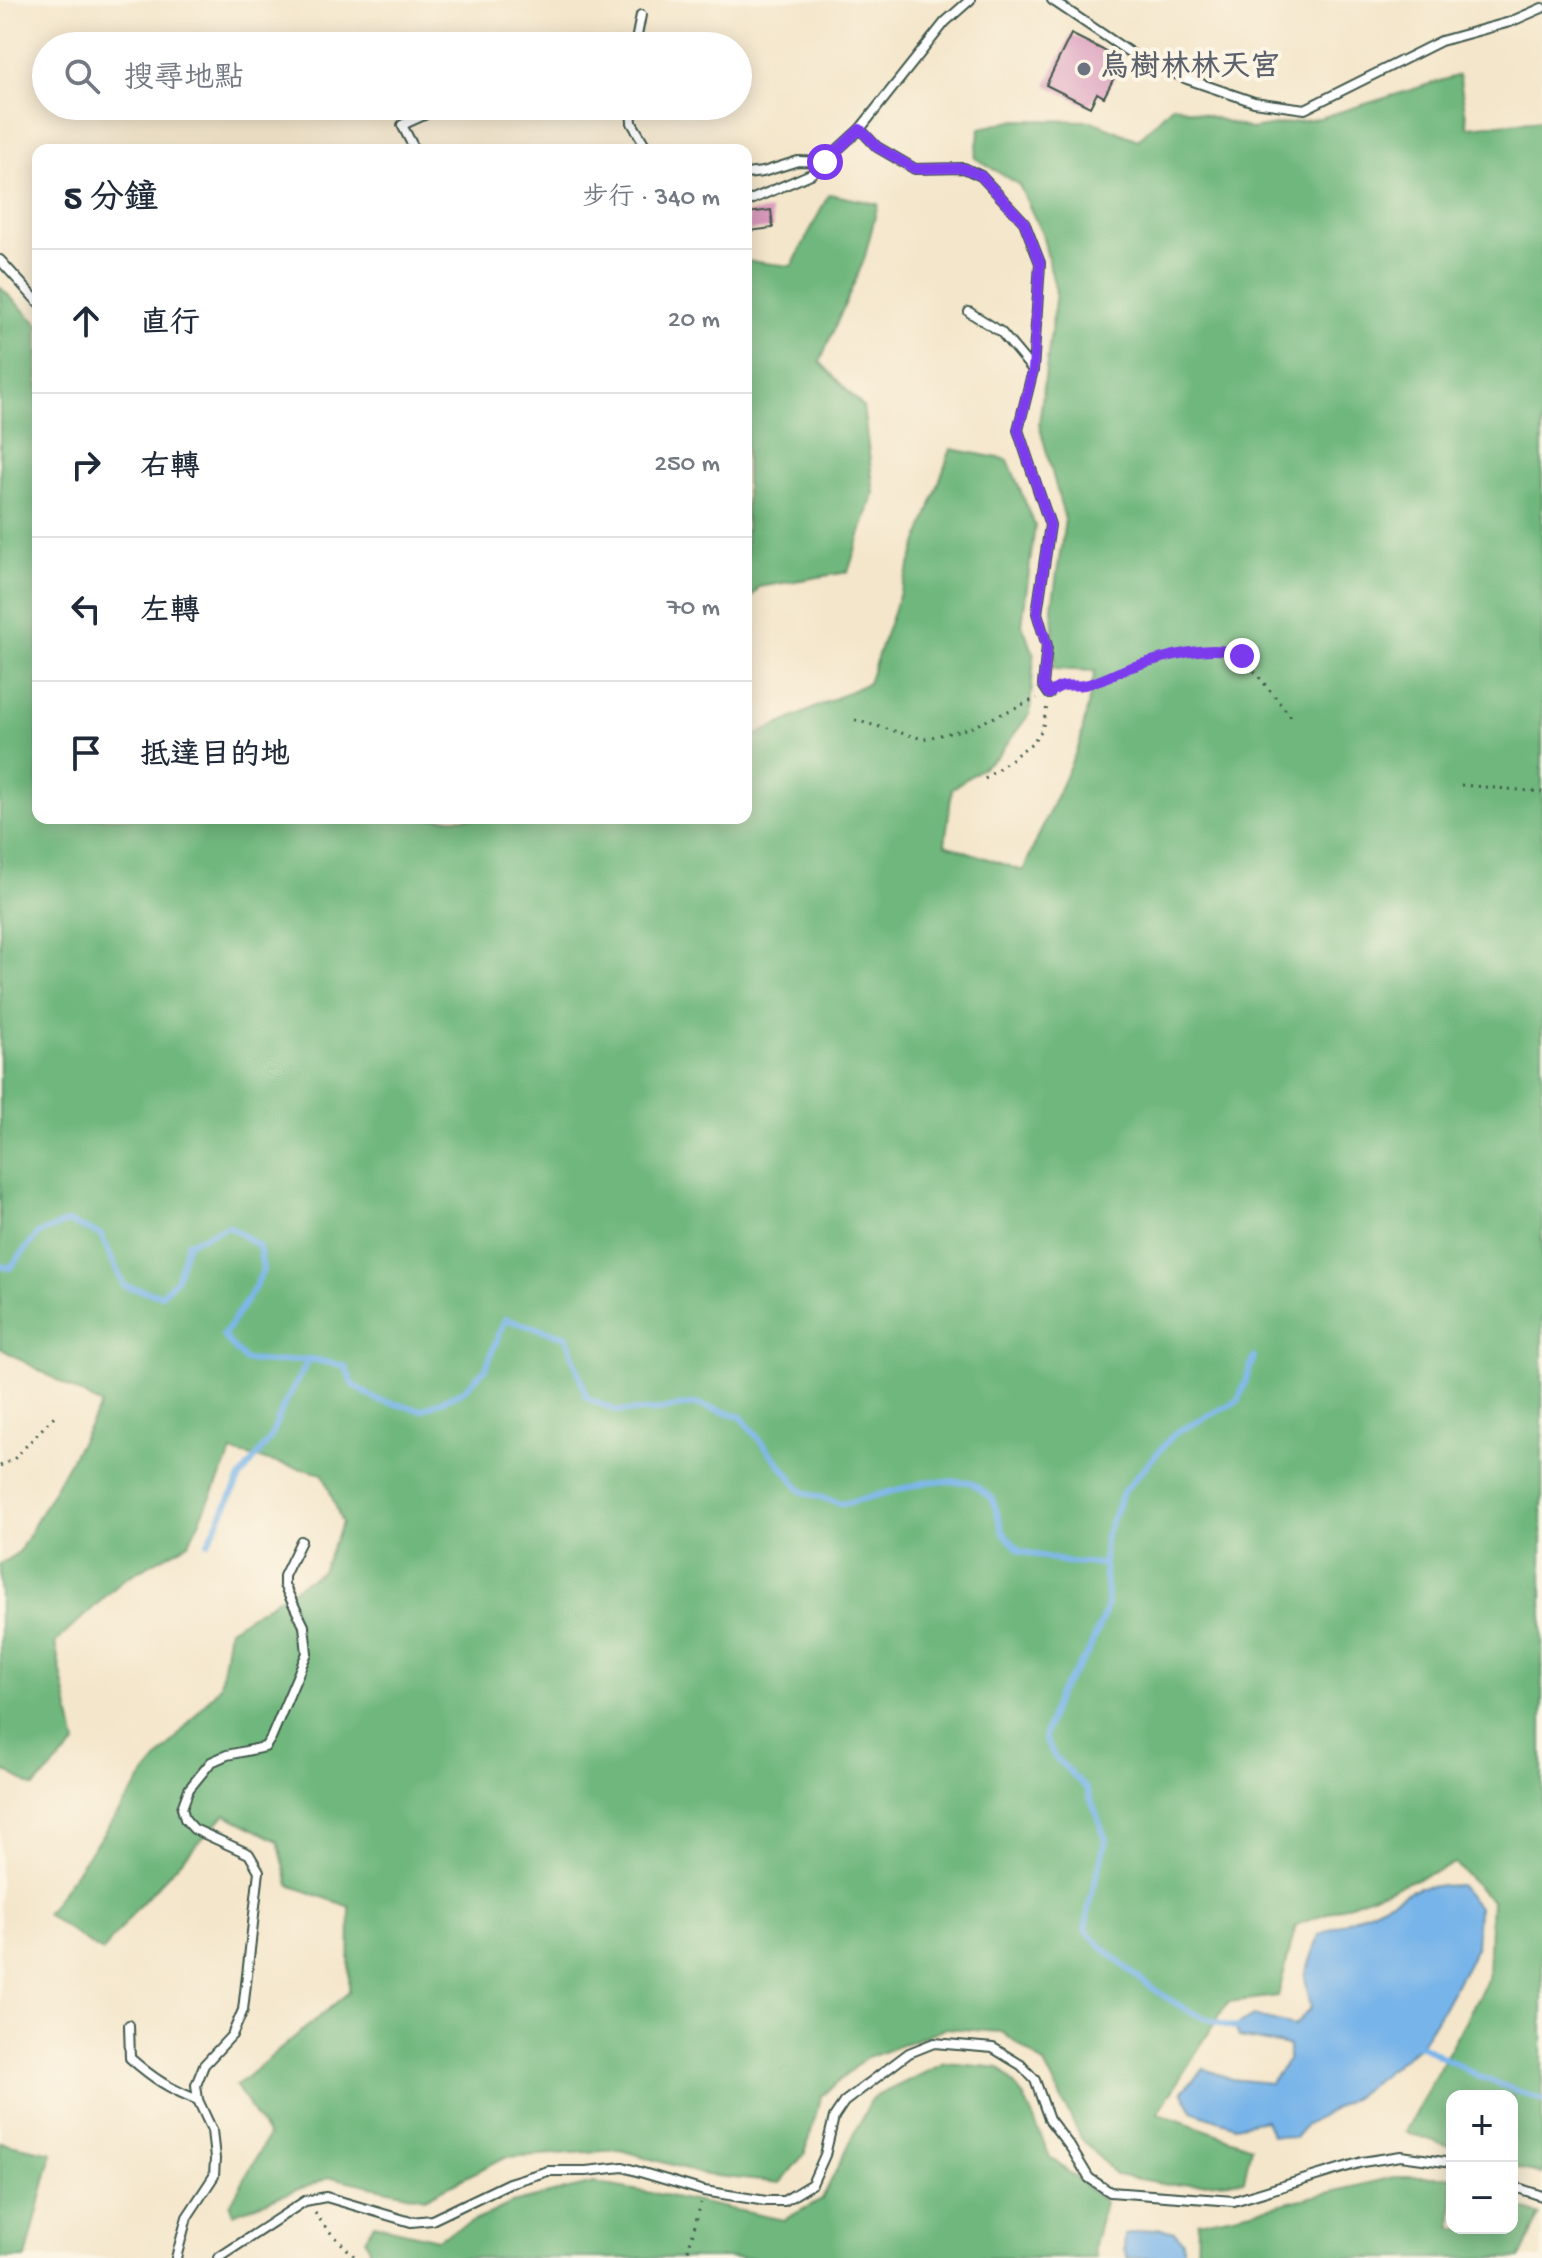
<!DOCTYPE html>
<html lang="zh-TW">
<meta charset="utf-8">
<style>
:root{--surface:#fff;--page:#f6f6f7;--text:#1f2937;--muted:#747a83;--line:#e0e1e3}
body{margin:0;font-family:"Gochi Hand","LXGW WenKai TC",sans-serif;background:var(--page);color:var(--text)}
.controls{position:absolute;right:24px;bottom:24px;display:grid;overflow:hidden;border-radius:16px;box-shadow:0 4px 20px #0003}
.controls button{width:72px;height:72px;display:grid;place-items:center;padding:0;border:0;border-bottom:2px solid var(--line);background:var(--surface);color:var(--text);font:40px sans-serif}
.stop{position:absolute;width:24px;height:24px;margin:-18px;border:6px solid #7c3aed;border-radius:50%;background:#fff}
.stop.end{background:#7c3aed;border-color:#fff;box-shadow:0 2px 8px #0008}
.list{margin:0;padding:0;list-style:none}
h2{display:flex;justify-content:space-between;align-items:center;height:104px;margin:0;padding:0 32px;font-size:34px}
h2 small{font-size:26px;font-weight:400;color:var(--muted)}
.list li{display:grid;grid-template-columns:52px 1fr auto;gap:24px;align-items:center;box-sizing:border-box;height:144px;padding:0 32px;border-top:2px solid var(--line)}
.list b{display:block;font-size:30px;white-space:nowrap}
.list em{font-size:26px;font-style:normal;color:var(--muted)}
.icon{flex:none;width:44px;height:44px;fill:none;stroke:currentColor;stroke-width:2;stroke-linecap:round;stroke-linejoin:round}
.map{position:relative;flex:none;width:1542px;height:2258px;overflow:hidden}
.search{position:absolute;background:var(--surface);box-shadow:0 4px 20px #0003;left:32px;top:32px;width:720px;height:88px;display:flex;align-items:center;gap:20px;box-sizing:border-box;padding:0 28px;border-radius:44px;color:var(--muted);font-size:30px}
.panel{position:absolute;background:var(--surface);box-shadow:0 4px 20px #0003;left:32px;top:144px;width:720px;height:680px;border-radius:16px}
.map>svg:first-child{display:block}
.forest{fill:#70b77d;stroke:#487a58;stroke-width:2}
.water{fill:#77b4e9;stroke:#4b788e;stroke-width:2}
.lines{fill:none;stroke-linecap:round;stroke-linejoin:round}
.stream{stroke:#77b4e9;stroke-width:6}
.building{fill:#d997bb}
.service-casing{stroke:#3f564b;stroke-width:12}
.path{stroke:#3f564b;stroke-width:3;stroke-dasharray:2 6;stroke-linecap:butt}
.service{stroke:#fff;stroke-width:8}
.route{stroke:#7c3aed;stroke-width:10}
.worship-dot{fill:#6b7280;stroke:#fcf5e5;stroke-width:3}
.labels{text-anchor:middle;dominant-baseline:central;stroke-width:8;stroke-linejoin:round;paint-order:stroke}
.worship-label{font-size:30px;font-weight:bold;fill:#5b616d;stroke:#fcf5e5;text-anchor:start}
</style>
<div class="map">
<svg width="1542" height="2258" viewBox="0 0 1542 2258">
<rect width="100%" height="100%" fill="#fcf5e5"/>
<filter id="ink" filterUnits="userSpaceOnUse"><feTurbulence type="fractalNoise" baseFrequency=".0125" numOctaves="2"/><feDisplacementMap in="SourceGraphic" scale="16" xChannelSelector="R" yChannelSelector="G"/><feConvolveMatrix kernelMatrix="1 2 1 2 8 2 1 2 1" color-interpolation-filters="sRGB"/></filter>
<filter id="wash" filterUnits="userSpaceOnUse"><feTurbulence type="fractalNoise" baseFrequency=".006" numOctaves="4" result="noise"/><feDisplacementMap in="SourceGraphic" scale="32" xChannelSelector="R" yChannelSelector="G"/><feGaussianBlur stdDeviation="1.8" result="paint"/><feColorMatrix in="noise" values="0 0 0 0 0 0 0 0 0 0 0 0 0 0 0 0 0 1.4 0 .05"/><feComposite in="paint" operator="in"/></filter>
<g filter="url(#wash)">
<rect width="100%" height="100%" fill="#f4e6cb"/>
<g class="forest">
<path d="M1459 75 1468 127 1542 120V2175L1512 2166V2096H1452V2147L1405 2132 1488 1979 1491 1900 1455 1864 1296 1925 1278 1996 1228 2002 1158 2113 1251 2146 1244 2180 1173 2185 1116 2175 1081 2138 1044 2064 1002 2032 945 2028 865 2059 821 2096 805 2153 780 2183 707 2175 621 2150 505 2157 425 2198 331 2177 233 2214 230 2205 268 2136 236 2086 349 1992 350 1907 289 1885 278 1841 225 1814 138 1907 102 1952 46 1914 147 1772 220 1686 229 1629 322 1571 342 1523 323 1474 232 1452 189 1543 124 1579 55 1643 76 1744 34 1787 0 1768V1564L19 1552 101 1405 0 1348V287L38 324V818H746V740L868 683 951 449 1008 460 1035 526 1022 624 1034 654 1030 713 998 756 952 789 945 844 1023 871 1080 743 1095 671 1055 669 1052 607 1065 520 1039 424 1056 292 1042 233 1019 185 975 158 980 128 1017 120 1092 121 1138 140 1173 105 1250 129 1317 119Z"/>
<path d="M829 194 878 204 864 260 820 362 863 407 874 493 848 572 759 587 746 605V261L792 266Z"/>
<path d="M945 2063 1000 2068 1024 2097 1050 2157 1105 2202 1093 2249 1096 2258H372L365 2239 373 2224 437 2239 512 2203 594 2183 663 2195 784 2220 822 2199 872 2098Z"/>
<path d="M0 2142 52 2153 26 2258H0Z"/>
<path d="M1394 2177H1452V2228H1512V2203L1540 2216 1520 2258H1197L1198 2222 1253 2211Z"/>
</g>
<g class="water">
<path d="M1459 1885 1478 1907 1476 1948 1443 2008 1420 2045 1357 2095 1305 2126 1295 2138 1272 2135 1265 2120 1235 2126 1192 2111 1182 2091 1204 2069 1232 2079 1270 2083 1289 2059V2046L1239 2037 1235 2027 1253 2016 1294 2026 1311 2008 1305 1976 1319 1935 1419 1887Z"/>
<path d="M1160 2228 1174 2232 1183 2241V2258H1127L1124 2249 1125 2234Z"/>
</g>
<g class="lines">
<g class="stream">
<path d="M0 1266 10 1268 38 1234 68 1222 101 1235 124 1286 161 1295 176 1280 188 1243 229 1226 259 1246 263 1270 254 1289 223 1336 245 1360 273 1362 309 1359 345 1366 353 1385 377 1400 422 1410 463 1391 486 1368 505 1319 567 1337 587 1398 617 1411H652L695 1404 740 1416 803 1492 843 1504 931 1481 970 1482 992 1498 1003 1532 1020 1551 1066 1562 1104 1564"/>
<path d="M208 1542 240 1478 270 1439 283 1407 309 1359"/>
<path d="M1242 2028C1188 2023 1122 1968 1085 1930L1090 1901 1106 1840 1087 1789 1055 1757 1044 1738 1058 1695 1088 1653 1108 1605 1104 1564 1105 1538 1123 1492 1175 1433 1239 1400 1254 1357"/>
<path d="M1413 2044 1420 2045 1480 2077 1542 2100"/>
</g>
</g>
<g id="blocks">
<g class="building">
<path d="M1071 34 1117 57 1112 67 1118 70 1104 97 1097 93 1090 107 1046 85Z"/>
<path d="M771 210 773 228 749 231 747 213Z"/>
</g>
</g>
</g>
<g filter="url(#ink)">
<use href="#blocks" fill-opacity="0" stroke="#3f564b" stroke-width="2"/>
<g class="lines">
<g class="service-casing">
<g id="service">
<path d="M1052 0 1135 56 1187 79 1254 102 1305 109 1441 41 1510 22 1542 8"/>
<path d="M635 46 641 15"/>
<path d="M631 106 632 123 648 150"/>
<path d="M860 129 877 147 915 169 964 168 981 176 1024 222 1040 263 1033 370 1018 430 1050 525 1037 613 1047 646 1043 685 1049 694"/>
<path d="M415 150 402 125 444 106"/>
<path d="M746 174 763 172 798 161 824 162"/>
<path d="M746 202 811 174 860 129 945 22 970 0"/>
<path d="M0 260 38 302"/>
<path d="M969 312 1001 332 1033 370"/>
<path d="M129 2025 130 2058C154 2079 168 2088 198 2100"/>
<path d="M1512 2186 1542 2196"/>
<path d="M176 2258 187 2217 214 2176 215 2159 212 2130 198 2100 196 2085 204 2065 232 2035 243 2010 259 1871 249 1854 194 1829 185 1819 182 1808 189 1789 211 1762 227 1755 265 1747 271 1738 307 1653 304 1626 284 1585V1576L301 1541"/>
<path d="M218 2258 305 2201 326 2197 411 2222 432 2220 509 2183 548 2171H586L623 2167 704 2191 766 2201H784L812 2184 825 2155 834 2117 844 2102 909 2053 934 2043 993 2048 1021 2065 1035 2080 1049 2119 1071 2148 1089 2178 1110 2192 1234 2201 1362 2162 1401 2156 1452 2163"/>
</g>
</g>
<g class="path">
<path d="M1060 686 1085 685 1131 667 1191 652 1233 651 1242 656 1293 719"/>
<path d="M855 720 923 739 970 728 1037 698"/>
<path d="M985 779 1032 743 1042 730 1047 706"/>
<path d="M1461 785 1542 792"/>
<path d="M0 1466 14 1459 58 1412"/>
<path d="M315 2213 327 2229 356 2258"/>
<path d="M686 2258 701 2203"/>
</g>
<use href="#service" class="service"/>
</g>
</g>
<g class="lines" filter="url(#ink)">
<path class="route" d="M825 162 860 129 877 147 915 169 964 168 981 176 1024 222 1040 263 1033 370 1018 430 1050 525 1037 613 1047 646 1043 685 1049 694C1062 682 1068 687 1084 685 1100 682 1116 672 1132 667 1160 658 1216 641 1242 656"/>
</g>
<circle class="worship-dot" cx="1084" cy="69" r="8"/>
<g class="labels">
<g class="worship-label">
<text x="1100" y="69">烏樹林林天宮</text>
</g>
</g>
</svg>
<div class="controls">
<button>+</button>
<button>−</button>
</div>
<div class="stop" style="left:825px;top:162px"></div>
<div class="stop end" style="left:1242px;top:656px"></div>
<div class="search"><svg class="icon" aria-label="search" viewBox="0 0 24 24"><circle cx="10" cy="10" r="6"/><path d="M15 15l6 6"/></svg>搜尋地點</div>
<section class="panel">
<h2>5 分鐘<small>步行 · 340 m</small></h2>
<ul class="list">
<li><svg class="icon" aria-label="ahead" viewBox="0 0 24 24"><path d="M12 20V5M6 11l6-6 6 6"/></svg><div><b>直行</b></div><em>20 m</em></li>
<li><svg class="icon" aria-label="right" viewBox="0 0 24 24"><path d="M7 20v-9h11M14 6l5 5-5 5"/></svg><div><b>右轉</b></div><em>250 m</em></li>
<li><svg class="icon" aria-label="left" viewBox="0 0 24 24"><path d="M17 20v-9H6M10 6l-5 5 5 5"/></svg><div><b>左轉</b></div><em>70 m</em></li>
<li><svg class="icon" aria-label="arrive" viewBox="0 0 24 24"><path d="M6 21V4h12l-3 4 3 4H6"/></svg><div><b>抵達目的地</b></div></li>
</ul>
</section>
</div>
